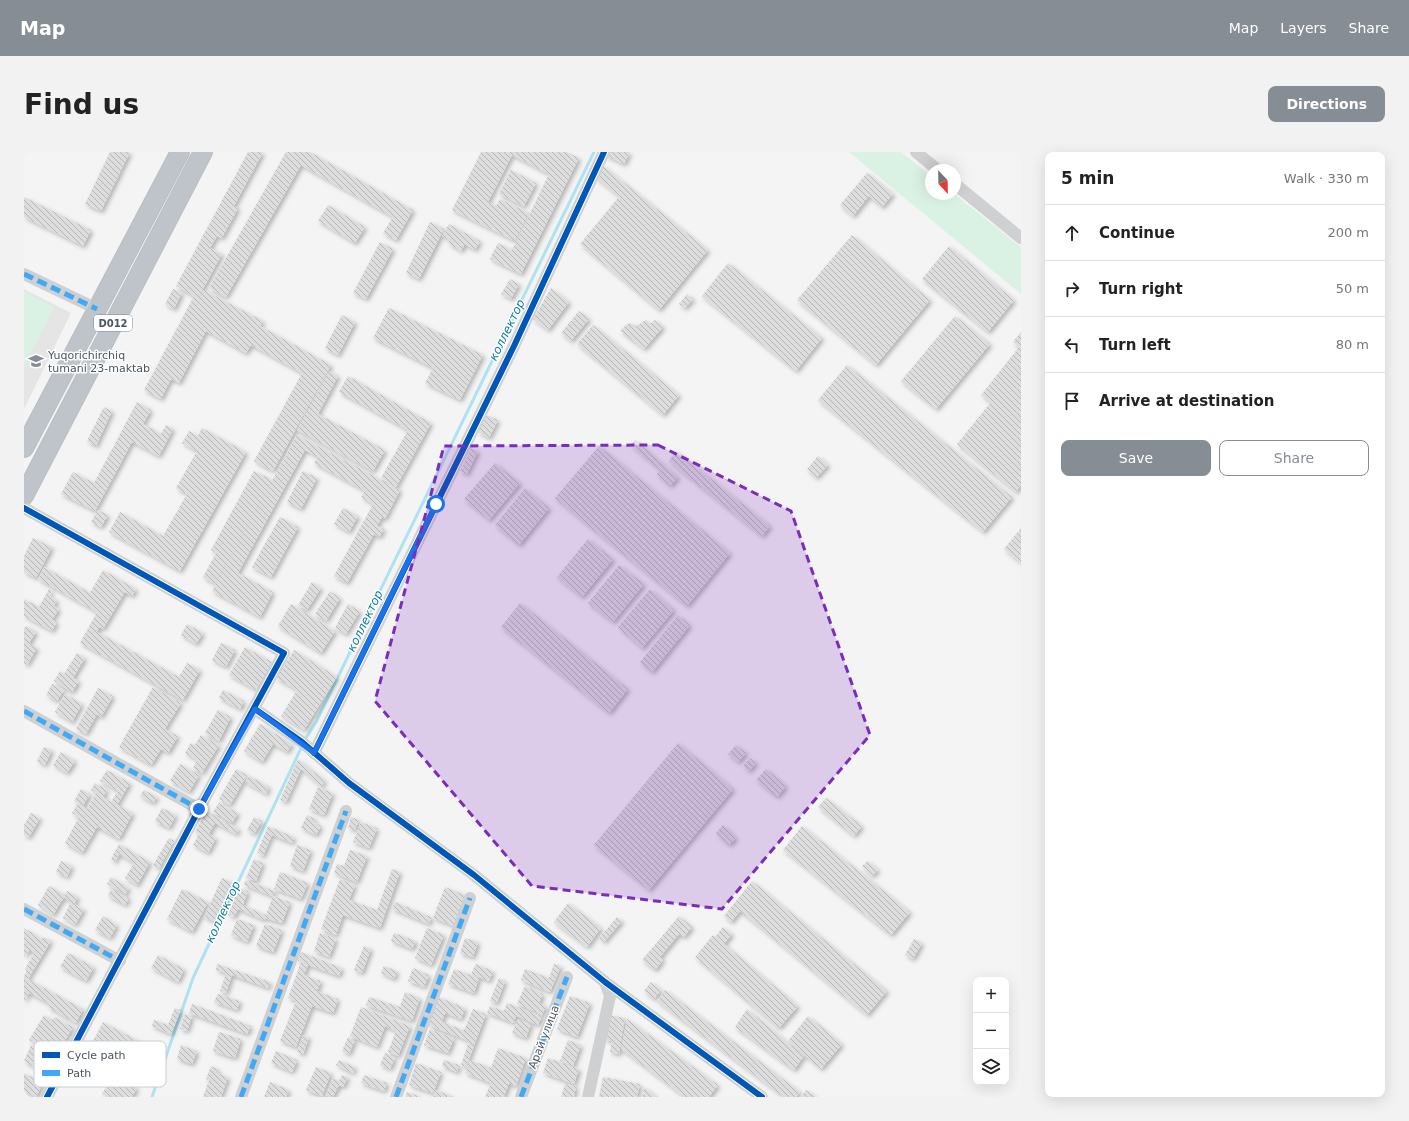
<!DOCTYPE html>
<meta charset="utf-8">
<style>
:root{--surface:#fff;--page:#f2f2f2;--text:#222;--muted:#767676;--line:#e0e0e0;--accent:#868d94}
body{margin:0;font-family:"DejaVu Sans",sans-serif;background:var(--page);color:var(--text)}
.controls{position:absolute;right:12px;bottom:12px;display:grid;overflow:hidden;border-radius:8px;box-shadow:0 4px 16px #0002}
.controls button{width:36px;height:36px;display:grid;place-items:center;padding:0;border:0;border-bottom:1px solid var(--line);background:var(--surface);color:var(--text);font:20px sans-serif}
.compass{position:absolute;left:901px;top:12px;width:36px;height:36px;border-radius:50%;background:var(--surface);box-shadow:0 4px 16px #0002;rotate:158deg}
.stop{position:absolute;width:12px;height:12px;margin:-9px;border:3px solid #1a73e8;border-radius:50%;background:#fff}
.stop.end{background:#1a73e8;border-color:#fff;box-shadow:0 1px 4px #0008}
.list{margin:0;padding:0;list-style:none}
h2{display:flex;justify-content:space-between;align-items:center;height:52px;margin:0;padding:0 16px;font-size:17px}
h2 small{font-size:13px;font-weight:400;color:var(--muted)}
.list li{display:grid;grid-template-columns:26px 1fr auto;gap:12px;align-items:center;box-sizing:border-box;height:56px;padding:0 16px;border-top:1px solid var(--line)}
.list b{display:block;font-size:15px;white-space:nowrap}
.list em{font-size:13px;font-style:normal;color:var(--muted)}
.actions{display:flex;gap:8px;padding:12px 16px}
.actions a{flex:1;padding:9px 0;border:1px solid var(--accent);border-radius:8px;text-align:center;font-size:14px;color:var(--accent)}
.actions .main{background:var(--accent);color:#fff}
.icon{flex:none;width:22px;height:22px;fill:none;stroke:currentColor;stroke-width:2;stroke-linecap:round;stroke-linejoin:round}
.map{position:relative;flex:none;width:997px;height:945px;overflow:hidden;border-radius:8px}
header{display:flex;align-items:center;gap:24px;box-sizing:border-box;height:56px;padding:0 20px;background:var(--accent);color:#fff}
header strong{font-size:19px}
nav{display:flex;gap:22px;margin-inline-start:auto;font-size:14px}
.intro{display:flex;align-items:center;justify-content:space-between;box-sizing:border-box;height:96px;padding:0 24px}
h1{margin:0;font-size:28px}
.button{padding:10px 18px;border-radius:8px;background:var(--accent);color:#fff;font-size:14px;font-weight:700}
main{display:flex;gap:24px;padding:0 24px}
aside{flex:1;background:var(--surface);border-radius:8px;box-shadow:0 4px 16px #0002}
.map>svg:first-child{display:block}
.education{fill:#e6e5e6}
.green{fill:#d9f2e3}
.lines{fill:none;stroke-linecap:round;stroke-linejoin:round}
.stream{stroke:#aee2f0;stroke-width:3}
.building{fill:url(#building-back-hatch);filter:url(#shadow)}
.highway-casing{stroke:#b9bec3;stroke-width:20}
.minor{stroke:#ced0d2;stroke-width:12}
.highway{stroke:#bec4c9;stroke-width:18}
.quiet{stroke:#3fa9f5;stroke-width:5;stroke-dasharray:10 5;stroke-linecap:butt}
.cycleway-casing{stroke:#fff;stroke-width:8}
.cycleway{stroke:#0057b8;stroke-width:6}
.route{stroke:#1a73e8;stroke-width:5}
.marked{fill:#7b2cbf;fill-opacity:0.2;stroke:#7b2cbf;stroke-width:3;stroke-dasharray:8 5;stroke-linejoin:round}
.labels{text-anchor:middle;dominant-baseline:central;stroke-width:3;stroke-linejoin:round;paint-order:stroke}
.shield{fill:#fff;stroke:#808990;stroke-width:1}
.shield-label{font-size:10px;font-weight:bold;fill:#4a5661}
.poi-label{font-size:11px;fill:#4a5661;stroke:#fff;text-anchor:start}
.street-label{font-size:11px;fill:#4a5661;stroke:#fff}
.water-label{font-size:12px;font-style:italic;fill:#0c7c9b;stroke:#fff}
.key{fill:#fff;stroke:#c9ccd0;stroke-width:1}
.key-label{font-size:11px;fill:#4a5661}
</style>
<header>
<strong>Map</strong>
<nav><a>Map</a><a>Layers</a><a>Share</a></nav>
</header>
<div class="intro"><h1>Find us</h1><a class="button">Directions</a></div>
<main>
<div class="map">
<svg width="997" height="945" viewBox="0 0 997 945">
<defs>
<pattern id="building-back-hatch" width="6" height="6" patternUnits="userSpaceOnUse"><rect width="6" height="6" fill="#ddddde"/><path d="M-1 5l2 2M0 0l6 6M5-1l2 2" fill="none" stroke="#b5b6b7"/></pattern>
<filter id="shadow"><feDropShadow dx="2.5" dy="2.5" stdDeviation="2" flood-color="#0004"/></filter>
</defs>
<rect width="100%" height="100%" fill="#f4f4f4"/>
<path class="education" d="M0 137 47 161 0 257Z"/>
<g class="green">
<path d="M825 0H877L907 24V42H930L997 95V142Z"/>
<path d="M0 140 30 155 0 215Z"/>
</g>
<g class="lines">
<g class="stream">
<path d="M280 589 292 570 570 0"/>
<path d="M128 945 169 826 278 594"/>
</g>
</g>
<g class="building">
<path d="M86 0H106L77 59 61 52Z"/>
<path d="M224 0H239L210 54 214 56 198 86 193 84 186 96 198 102 174 146 180 138 239 169 236 174 307 213 249 319 230 309 278 221 227 193 222 201 182 179 155 231 147 227 137 247 120 238 170 144 152 134Z"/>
<path d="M262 0H286L389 58 372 88 359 81 369 65 277 13 202 145 185 136Z"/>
<path d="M457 0H542L555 6 497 122 466 107 474 91 488 98 525 22 488 3 464 50 472 54 476 47 505 61 491 89 428 58Z"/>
<path d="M583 0H606L600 12 581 3Z"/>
<path d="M578 13 684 98 635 158 556 92 598 41 595 44 571 25Z"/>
<path d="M487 18 512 31 500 54 475 42Z"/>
<path d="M843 21 869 42 858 55 845 44 829 64 816 53Z"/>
<path d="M0 45 67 78 59 94 0 65Z"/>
<path d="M304 53 341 75 331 91 294 69Z"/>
<path d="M406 70 420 77 395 127 382 121Z"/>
<path d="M425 72 456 89 451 98 441 92 437 99 424 91 426 88 418 84Z"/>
<path d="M828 83 906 148 852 213 773 148Z"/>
<path d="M356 90 369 97 342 147 329 141Z"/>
<path d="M925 94 990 148 964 180 898 127Z"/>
<path d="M704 111 798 186 772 219 678 144Z"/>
<path d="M486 127 495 132 487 147 477 142Z"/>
<path d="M527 136 545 150 524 178 509 167Z"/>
<path d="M149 137 158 141 150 157 141 152Z"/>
<path d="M663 142 669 147 661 156 655 152Z"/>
<path d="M365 156 459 203 436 248 401 231 409 216 349 186Z"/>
<path d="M555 159 565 167 547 189 537 181Z"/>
<path d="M318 163 331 170 314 203 301 196Z"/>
<path d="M931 164 966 192 912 257 877 229Z"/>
<path d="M622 168 626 172 631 168 639 175 620 197 596 179 602 173 606 171 612 174Z"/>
<path d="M569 173 655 243 639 263 553 192Z"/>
<path d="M997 180V333L992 340 933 292 967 250 957 243 995 195 989 190Z"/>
<path d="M823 213 988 345 959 380 794 248Z"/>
<path d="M305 219 314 224 294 262 361 298 349 319 273 278Z"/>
<path d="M324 224 407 271 372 335 357 326 384 278 315 240Z"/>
<path d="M113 250 127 258 119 272 137 282 142 273 149 277 135 304 108 290 71 359 37 342 49 320 70 331Z"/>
<path d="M80 255 88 259 72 294 63 289Z"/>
<path d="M463 263 474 268 465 286 454 280Z"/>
<path d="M178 276 222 300 156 419 85 380 96 360 139 384 163 342 152 336 173 299 158 291 165 279 174 284Z"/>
<path d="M273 283 376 338 361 367 358 365 353 374 360 377 355 385 350 382 323 431 310 424 349 352 337 345 341 339 290 311 294 305 281 298 214 421 249 440 236 465 188 439Z"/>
<path d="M611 288 654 325 646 334 633 322 636 318 607 293Z"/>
<path d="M575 294 706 401 663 454 531 346Z"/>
<path d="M447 296 454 299 443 322 436 319Z"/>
<path d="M652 299 746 374 738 384 645 309Z"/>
<path d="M794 304 804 313 792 326 783 317Z"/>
<path d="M471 311 496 331 465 368 440 347Z"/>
<path d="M230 319 248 328 191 432 179 425 192 401 187 398Z"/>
<path d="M279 319 293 326 277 357 263 350Z"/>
<path d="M501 336 525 356 495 393 471 373Z"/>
<path d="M319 356 334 364 325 380 310 372Z"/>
<path d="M74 358 84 363 77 375 67 370Z"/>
<path d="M256 365 274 375 247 425 228 415Z"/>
<path d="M997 376V411L980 397Z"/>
<path d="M9 386 28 395 12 426 0 420V404Z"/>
<path d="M564 387 589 407 558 445 533 425Z"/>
<path d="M595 413 620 432 589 470 564 451Z"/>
<path d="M20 415 66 441 79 418 112 437 108 444 101 440 79 477 75 475 73 480 155 525 163 511 176 518 159 548 56 491 73 460 14 427Z"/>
<path d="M288 430 297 436 283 458 274 453Z"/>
<path d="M25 437 28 439 25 444 33 448 30 454 35 457 28 468 33 470 28 479 0 464V447L15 455Z"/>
<path d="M626 437 650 458 618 496 594 475Z"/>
<path d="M306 439 316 446 302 469 291 462Z"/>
<path d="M496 451 604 537 585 561 477 475Z"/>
<path d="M267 452 311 479 297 501 254 474Z"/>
<path d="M324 452 336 459 322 482 311 476Z"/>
<path d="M654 463 666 473 628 520 616 510Z"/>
<path d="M163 472 179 481 172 492 157 483Z"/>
<path d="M3 474 12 480 5 491 13 496 3 513 0 511V476Z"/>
<path d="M197 491 211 498 202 515 188 508Z"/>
<path d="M221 495 248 510 232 538 205 523Z"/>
<path d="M270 498 313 525 280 578 257 564 273 538 252 526Z"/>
<path d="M53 501 61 506 49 526 55 529 48 540 30 529 36 519 40 522Z"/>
<path d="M28 532 40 538 33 549 22 543Z"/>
<path d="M129 535 157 551 141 577 154 584 144 601 137 597 127 613 95 595Z"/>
<path d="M74 536 89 544 77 565 73 562 62 582 52 577Z"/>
<path d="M199 538 220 549 216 557 195 546Z"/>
<path d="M41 542 58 552 48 570 31 560Z"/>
<path d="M194 558 207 565 195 589 181 581Z"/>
<path d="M236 572 268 592 263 600 249 592 238 610 220 599Z"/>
<path d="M177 583 195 593 178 621 169 616 173 608 161 601 167 591 171 593Z"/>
<path d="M654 591 709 637 625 738 570 693Z"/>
<path d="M712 593 722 601 714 610 704 602Z"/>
<path d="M20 595 28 598 21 613 13 609Z"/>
<path d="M37 600 51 609 43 621 29 613Z"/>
<path d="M726 606 732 611 725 619 719 614Z"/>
<path d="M274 607 301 629 297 634 277 617 262 650 256 648Z"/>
<path d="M156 612 175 623 165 640 146 629Z"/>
<path d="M212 617 223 623 206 653 195 647Z"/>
<path d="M742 617 762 634 753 645 732 628Z"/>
<path d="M83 618 106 631 93 653 109 661 95 687 73 675 58 701 41 691 55 665 48 661 54 651 50 649 57 637 66 642 59 654 63 657 72 641 67 638 71 631 83 638 79 645 87 650 94 639 76 629Z"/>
<path d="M225 624 245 635 242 642 221 630Z"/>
<path d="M294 635 309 641 300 663 285 657Z"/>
<path d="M120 638 133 645 129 651 116 644Z"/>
<path d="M802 646 838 674 830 684 794 655Z"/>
<path d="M195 651 214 661 208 671 189 660Z"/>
<path d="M138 656 152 663 145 676 131 669Z"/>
<path d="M182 659 215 677 212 682 191 671 185 682 192 686 184 701 169 693 175 682 171 680Z"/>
<path d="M7 661 16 666 5 685 0 683V673Z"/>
<path d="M283 663 291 667 290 670 297 674 292 683 277 676Z"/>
<path d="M230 665 238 669 230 682 223 678Z"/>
<path d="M327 665 335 668 331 678 324 676Z"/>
<path d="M337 670 353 676 345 696 329 690Z"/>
<path d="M699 673 712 686 705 693 692 681Z"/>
<path d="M244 674 270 685 268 691 248 683 239 704 233 701Z"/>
<path d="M778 674 886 760 867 783 759 698Z"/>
<path d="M145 686 150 689 135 716 129 713Z"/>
<path d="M95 692 126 710 113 733 101 726 110 711 95 702 91 710 87 707Z"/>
<path d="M273 693 287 698 279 719 266 714Z"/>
<path d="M326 698 343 704 333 730 310 721 313 712 320 714Z"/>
<path d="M230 707 239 711 232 729 222 726Z"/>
<path d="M37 709 48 714 43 725 32 720Z"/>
<path d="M844 709 854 718 848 724 838 714Z"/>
<path d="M368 717 376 720 356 776 319 763 312 783 297 777 316 727 331 733 325 748 353 758Z"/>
<path d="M256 720 284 731 277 747 250 737Z"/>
<path d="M87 725 105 736 101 742 83 732Z"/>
<path d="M198 726 210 731 192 770 180 765Z"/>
<path d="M222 728 251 739 248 744 220 733Z"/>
<path d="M728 729 863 839 843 863 716 759 707 770 700 764Z"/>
<path d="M25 734 41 743 43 739 54 745 50 752 60 757 51 773 39 766 47 750 40 745 29 763 14 753Z"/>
<path d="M421 735 441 743 430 774 409 766Z"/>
<path d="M215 736 224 739 219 753 242 763 249 744 266 750 258 771 241 766 240 768 214 757 210 765 204 763Z"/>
<path d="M87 737 105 746 101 753 84 744Z"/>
<path d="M158 737 184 750 168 780 143 767Z"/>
<path d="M371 750 407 765 405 772 368 757Z"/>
<path d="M544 751 577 776 563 795 530 770Z"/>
<path d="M79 764 93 773 86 786 71 778Z"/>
<path d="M655 764 668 775 660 785 655 782 636 805 639 808 631 818 618 808Z"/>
<path d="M593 765 598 769 580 790 575 786Z"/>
<path d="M213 767 230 773 223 790 207 783Z"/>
<path d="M241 772 258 778 249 800 232 794Z"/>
<path d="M699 775 708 782 700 792 774 854 755 876 671 805 689 783 691 785Z"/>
<path d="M0 776 18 787 20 785 27 789 4 827 59 857 52 871 24 855 26 852 5 841 0 850V824L3 819 1 817 10 801 5 798 0 805Z"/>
<path d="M403 776 420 783 407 813 391 806Z"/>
<path d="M296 781 312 787 305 805 290 799Z"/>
<path d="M370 781 392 789 388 797 367 789Z"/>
<path d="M441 786 454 790 449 805 436 801Z"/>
<path d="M890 787 898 791 889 807 881 803Z"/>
<path d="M340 794 347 797 338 821 330 818Z"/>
<path d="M277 800 318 816 315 824 284 813 280 823 297 829 293 839 314 847 309 861 288 854 272 895 256 889 272 849 264 846 277 810 273 808Z"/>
<path d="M44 801 70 815 62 829 36 815Z"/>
<path d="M134 803 160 817 154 830 127 816Z"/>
<path d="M193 812 246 830 244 836 208 823 202 841 196 839 202 821 192 818Z"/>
<path d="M452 812 469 819 465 829 447 822Z"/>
<path d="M530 812 537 814 526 840 497 828 501 817 525 826Z"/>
<path d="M360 814 373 819 370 827 357 821Z"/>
<path d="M389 816 405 823 400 835 384 829Z"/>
<path d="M430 817 455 826 450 841 424 832Z"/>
<path d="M475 826 481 829 473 851 466 849Z"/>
<path d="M627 830 637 838 630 847 620 839Z"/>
<path d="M501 834 519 842 515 851 522 854 518 863 493 852Z"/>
<path d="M641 838 776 940 772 945H760L633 849Z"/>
<path d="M381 840 396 846 388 869 342 853 345 845 376 855Z"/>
<path d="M194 842 216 849 213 858 190 850Z"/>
<path d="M546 844 566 851 553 885 533 877Z"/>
<path d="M415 845 441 856 437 867 421 861 418 870 440 878 449 857 462 862 442 915 437 913 445 889 404 873Z"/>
<path d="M483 851 518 864 514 873 492 864 490 871 463 861 466 854 480 859Z"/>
<path d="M168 852 227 874 223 882 165 861Z"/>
<path d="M337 855 386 874 374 904 364 900 372 879 361 874 353 895 326 884Z"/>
<path d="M151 856 157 858 147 882 128 874 130 868 144 873Z"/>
<path d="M723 857 780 904 770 918 711 875Z"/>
<path d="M161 862 168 864 163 879 156 877Z"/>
<path d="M20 863 28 868 30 865 49 875 32 904 5 888Z"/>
<path d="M585 863 601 866 595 902 586 900 588 889 581 888Z"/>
<path d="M784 864 818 892 797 917 764 889Z"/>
<path d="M494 867 507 872 502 886 488 881Z"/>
<path d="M603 867 694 933 685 945H661L597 897Z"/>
<path d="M79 870 139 902 136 908 107 892 103 898 86 889 74 912 61 904Z"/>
<path d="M406 877 430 886 424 901 400 893Z"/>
<path d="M195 880 217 887 211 906 189 899Z"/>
<path d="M279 883 285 885 279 902 273 900Z"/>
<path d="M324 885 331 888 325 902 318 899Z"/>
<path d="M544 888 557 893 549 914 536 909Z"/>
<path d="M7 893 33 908 24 923 0 909Z"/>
<path d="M157 893 173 899 168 912 153 907Z"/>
<path d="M474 896 502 906 492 934 485 931 480 945H461L467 931 441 921 446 908 467 916Z"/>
<path d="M252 899 273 908 268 920 247 911Z"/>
<path d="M361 901 371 906 366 917 356 913Z"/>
<path d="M524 906 555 917 550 932 519 921Z"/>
<path d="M315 908 331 915 329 921 312 913Z"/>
<path d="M420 908 435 913 433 920 418 914Z"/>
<path d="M96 911 111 920 105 931 113 936 108 945H83L78 942Z"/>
<path d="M392 911 417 920 409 941 385 933Z"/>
<path d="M187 914 194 917 193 921 204 925 197 945H179L185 928 182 927Z"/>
<path d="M292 915 307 921 298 944 282 938Z"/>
<path d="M0 921 19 931 12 945 0 939Z"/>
<path d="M318 923 324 925 319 935 315 933 309 945H301L310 926 315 929Z"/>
<path d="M340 923 363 931 360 939 337 931Z"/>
<path d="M579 925 616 932 613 945H575Z"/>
<path d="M246 930 265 938 262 945H240Z"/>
<path d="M541 932 552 934 550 945H537Z"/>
<path d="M620 935 633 945H618Z"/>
<path d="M412 938 430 945H409Z"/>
<path d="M782 938 792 945H777Z"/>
<path d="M383 940 398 945H381Z"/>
</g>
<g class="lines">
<g class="highway-casing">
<g id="highway">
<path d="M0 296 156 0"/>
<path d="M0 344 179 0"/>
</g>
</g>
<g class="minor">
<path d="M892 0 914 18"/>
<path d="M931 32 997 86"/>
<path d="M0 122 73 157"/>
<path d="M0 356 260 501 175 657 23 945"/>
<path d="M231 557 278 590 325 631 450 723 581 830 738 945"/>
<path d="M0 559 175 657"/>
<path d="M290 601 490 194 580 0"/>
<path d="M0 757 96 809"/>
<path d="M217 945 322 659"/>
<path d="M372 945 446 746"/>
<path d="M497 945 543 825"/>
<path d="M564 945 586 844 581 830"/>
</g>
<use href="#highway" class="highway"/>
<g class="quiet">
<path d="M0 122 73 157"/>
<path d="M0 559 175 657"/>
<path d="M0 757 96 809"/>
<path d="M217 945 322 659"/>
<path d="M372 945 446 746"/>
<path d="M497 945 543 825"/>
</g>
<g class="cycleway-casing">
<g id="cycleway">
<path d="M0 356 260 501 175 657 23 945"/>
<path d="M231 557 278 590 325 631 450 723 581 830 738 945"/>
<path d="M290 601 490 194 580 0"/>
</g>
</g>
<use href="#cycleway" class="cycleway"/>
</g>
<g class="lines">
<path class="route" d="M175 657 231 557 290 601 412 352"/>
</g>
<path class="marked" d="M634 293 767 359 846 583 698 757 508 734 351 549 420 294Z"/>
<defs>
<g id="school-bare" transform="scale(1.2)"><path d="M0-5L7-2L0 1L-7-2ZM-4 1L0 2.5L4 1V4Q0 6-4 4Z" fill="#868d94" stroke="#fff" stroke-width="2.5" paint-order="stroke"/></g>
</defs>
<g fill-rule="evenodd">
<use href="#school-bare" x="12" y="209"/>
</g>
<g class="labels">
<rect class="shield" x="70" y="163" width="38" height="16" rx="3"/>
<g class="shield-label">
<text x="89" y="171">D012</text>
</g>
<g class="poi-label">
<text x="24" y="203">Yuqorichirchiq<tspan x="24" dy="13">tumani 23-maktab</tspan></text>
</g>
<g class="street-label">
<text transform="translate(520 885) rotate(-69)">Арай улица</text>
</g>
<g class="water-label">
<text transform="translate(483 178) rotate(-64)">коллектор</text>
<text transform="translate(341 469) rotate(-64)">коллектор</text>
<text transform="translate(199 760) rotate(-65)">коллектор</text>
</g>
</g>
<rect x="10" y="889" width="132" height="46" rx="6" class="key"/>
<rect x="18" y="900" width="18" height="6" fill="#0057b8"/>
<rect x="18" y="918" width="18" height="6" fill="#3fa9f5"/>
<g class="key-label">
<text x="43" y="907">Cycle path</text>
<text x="43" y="925">Path</text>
</g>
</svg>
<div class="controls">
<button>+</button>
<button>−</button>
<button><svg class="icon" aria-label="layers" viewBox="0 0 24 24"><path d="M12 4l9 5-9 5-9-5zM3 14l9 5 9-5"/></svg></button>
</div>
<svg class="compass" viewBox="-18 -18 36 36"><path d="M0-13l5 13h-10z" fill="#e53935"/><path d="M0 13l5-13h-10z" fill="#767676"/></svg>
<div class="stop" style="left:412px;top:352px"></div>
<div class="stop end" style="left:175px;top:657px"></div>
</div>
<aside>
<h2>5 min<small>Walk · 330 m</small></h2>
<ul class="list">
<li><svg class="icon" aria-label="ahead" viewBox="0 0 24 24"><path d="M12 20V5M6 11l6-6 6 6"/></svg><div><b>Continue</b></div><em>200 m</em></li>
<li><svg class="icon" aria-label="right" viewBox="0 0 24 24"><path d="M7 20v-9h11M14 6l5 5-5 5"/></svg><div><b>Turn right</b></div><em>50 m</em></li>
<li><svg class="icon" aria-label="left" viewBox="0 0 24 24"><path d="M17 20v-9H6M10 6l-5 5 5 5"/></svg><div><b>Turn left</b></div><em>80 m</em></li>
<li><svg class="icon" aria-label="arrive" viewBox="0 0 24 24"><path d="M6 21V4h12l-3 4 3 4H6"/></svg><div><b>Arrive at destination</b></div></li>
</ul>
<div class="actions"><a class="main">Save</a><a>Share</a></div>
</aside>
</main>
